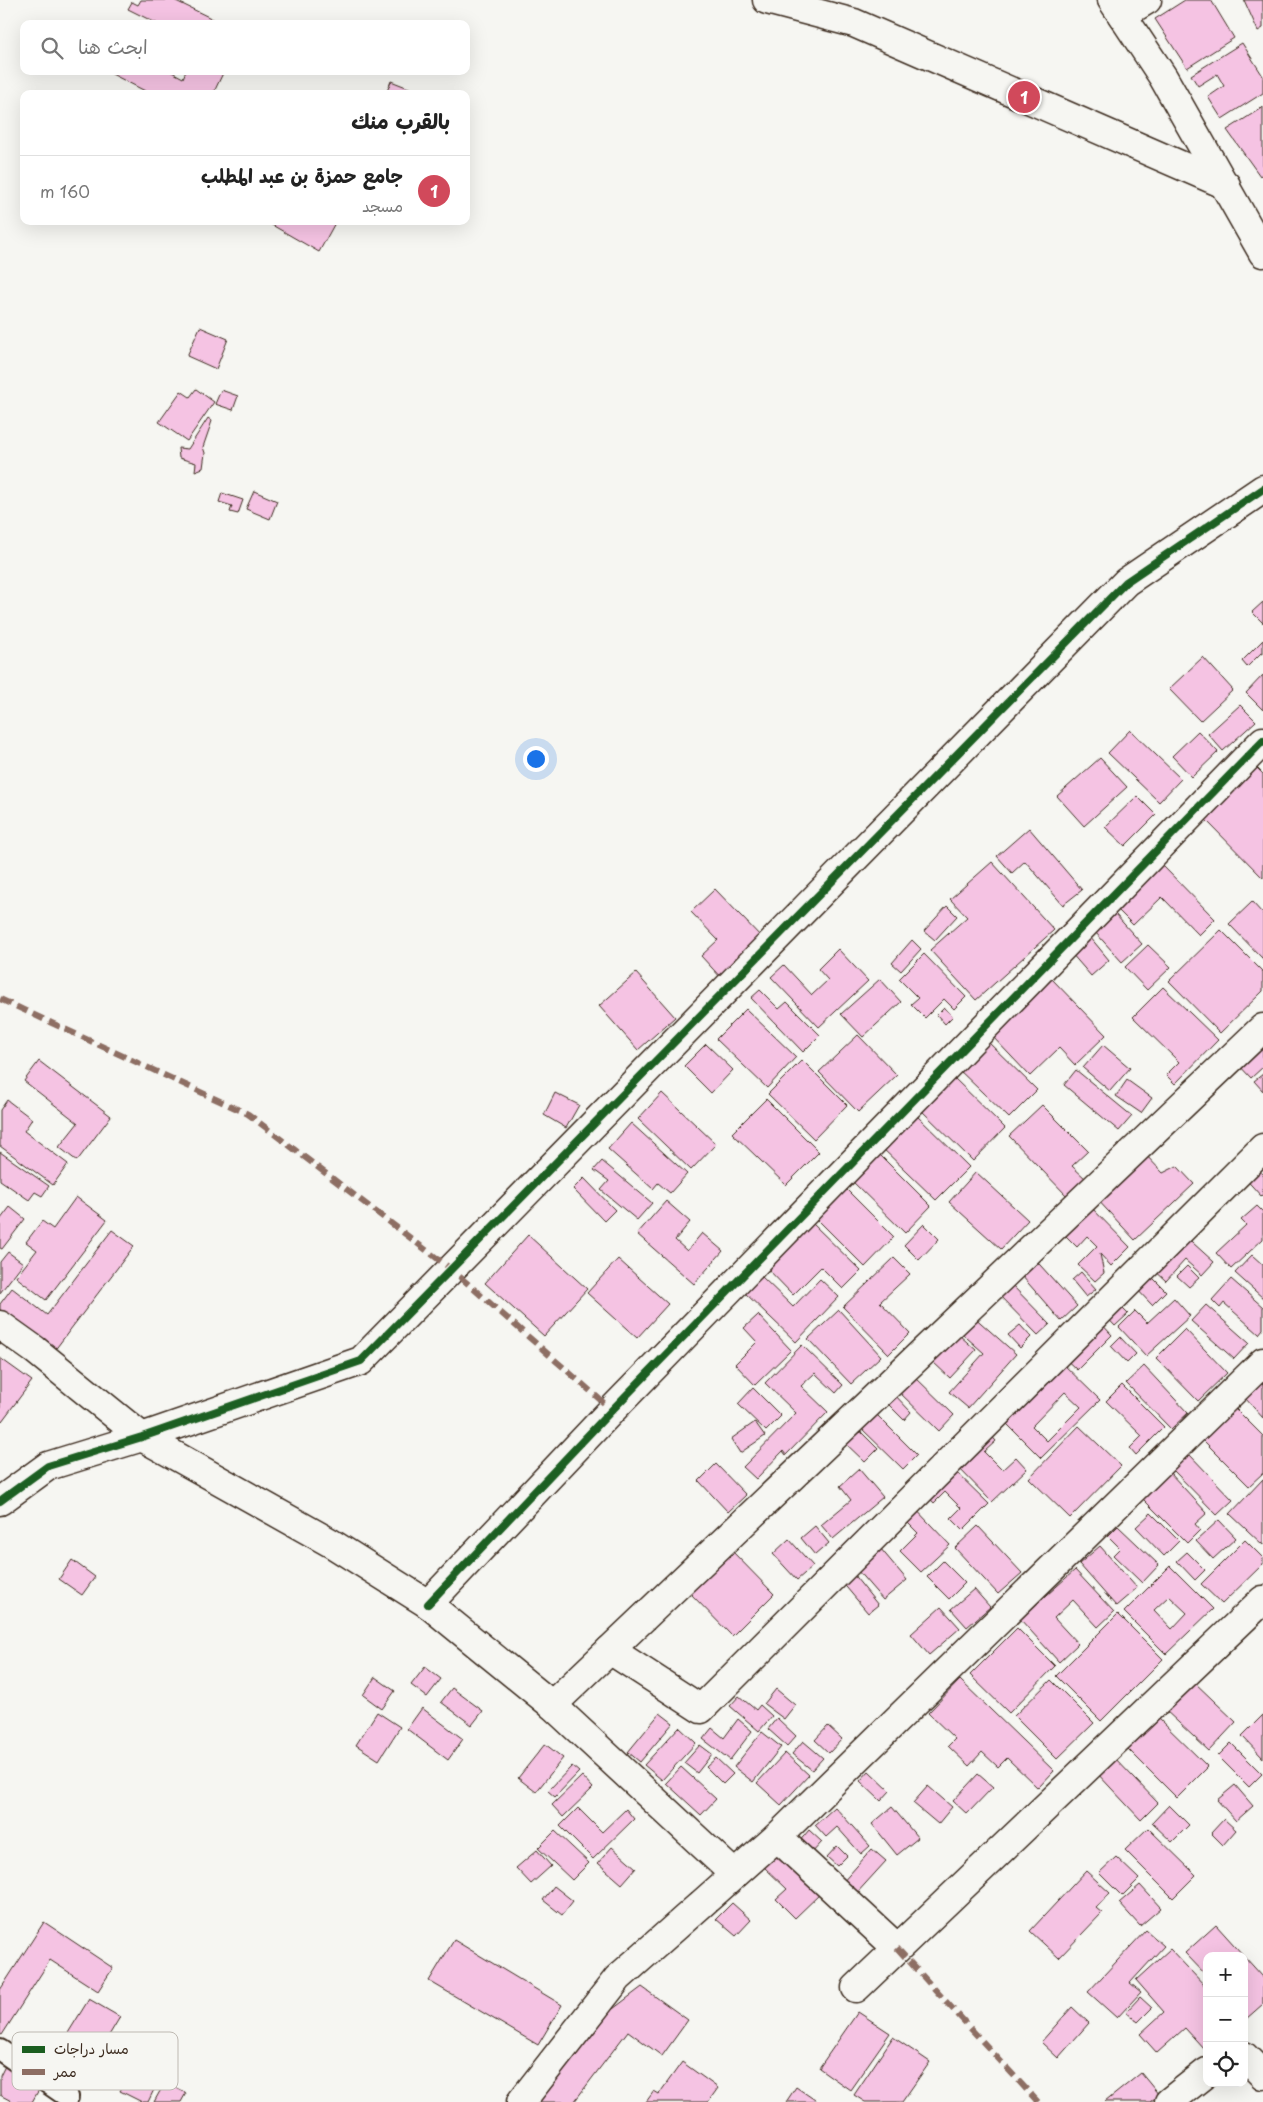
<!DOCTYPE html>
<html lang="ar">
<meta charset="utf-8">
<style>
:root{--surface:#fff;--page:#f2f2f2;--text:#222;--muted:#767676;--line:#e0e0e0;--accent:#d1495b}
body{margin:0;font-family:"Playpen Sans","Playpen Sans Arabic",sans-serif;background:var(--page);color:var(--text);direction:rtl}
.controls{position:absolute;right:15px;bottom:15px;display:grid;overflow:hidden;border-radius:10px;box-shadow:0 5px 20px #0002}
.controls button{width:45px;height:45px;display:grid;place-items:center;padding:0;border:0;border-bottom:1px solid var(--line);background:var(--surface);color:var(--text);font:25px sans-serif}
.you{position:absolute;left:535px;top:758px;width:18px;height:18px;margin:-12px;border:4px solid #fff;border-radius:50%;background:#1a73e8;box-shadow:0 0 0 8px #1a73e833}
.badge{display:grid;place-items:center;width:32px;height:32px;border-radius:50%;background:var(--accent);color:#fff;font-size:16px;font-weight:700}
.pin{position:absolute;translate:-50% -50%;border:2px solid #fff;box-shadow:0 1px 5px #0006}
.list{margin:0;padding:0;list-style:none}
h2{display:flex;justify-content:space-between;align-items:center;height:65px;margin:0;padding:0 20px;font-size:21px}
h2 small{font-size:16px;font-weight:400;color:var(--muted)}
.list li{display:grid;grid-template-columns:32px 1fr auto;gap:15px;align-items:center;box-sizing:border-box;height:70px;padding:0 20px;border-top:1px solid var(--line)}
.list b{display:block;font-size:19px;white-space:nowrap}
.list p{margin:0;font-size:16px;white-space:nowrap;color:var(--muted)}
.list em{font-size:16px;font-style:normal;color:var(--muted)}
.icon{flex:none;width:28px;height:28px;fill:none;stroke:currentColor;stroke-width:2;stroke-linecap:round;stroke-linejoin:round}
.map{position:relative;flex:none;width:1263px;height:2102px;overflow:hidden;direction:ltr}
.search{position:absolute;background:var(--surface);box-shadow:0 5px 20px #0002;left:20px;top:20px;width:450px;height:55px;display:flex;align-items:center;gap:12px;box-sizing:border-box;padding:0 18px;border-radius:10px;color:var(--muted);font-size:19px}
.panel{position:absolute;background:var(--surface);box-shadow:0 5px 20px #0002;left:20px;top:90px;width:450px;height:135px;border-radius:10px;direction:rtl}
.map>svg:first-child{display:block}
.building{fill:#f5c3e3;stroke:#3b2a1e;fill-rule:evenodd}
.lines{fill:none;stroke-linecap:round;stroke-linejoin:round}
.service-casing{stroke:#3b2a1e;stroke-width:24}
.minor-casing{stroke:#3b2a1e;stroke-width:31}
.tertiary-casing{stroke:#3b2a1e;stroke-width:31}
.service{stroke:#f6f6f2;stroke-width:20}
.minor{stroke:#f6f6f2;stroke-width:28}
.tertiary{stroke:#f6f6f2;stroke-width:28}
.quiet{stroke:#8d6e63;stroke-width:6;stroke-dasharray:12 6;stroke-linecap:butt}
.cycleway-casing{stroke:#f6f6f2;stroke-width:11}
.cycleway{stroke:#1b5e20;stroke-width:8}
.key{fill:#f6f6f2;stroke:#beb9b2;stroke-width:1}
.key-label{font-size:14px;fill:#3b2a1e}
</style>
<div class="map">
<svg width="1263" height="2102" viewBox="0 0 1263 2102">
<rect width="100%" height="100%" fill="#f6f6f2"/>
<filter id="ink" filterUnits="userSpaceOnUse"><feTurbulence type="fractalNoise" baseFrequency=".02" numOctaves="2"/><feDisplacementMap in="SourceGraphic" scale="10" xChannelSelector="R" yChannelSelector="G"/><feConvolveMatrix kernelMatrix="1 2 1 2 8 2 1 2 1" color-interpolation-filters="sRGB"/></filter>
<g filter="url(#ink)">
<g class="building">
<path d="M141 0H174L223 24H158L128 9 132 2 138 5Z"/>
<path d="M1185 0H1211L1234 38 1187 68 1155 19Z"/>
<path d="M1244 0H1263V28L1258 31Z"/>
<path d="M1242 43 1263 76V93L1222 119 1208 97 1224 86 1217 74 1198 86 1191 75Z"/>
<path d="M106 71H170L183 78 186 71H224L213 94H151Z"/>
<path d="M391 81 424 94H386Z"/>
<path d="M1263 107V173L1260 176 1227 130Z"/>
<path d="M265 221H336L319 252Z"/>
<path d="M200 327 228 339 216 369 187 356Z"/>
<path d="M196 389 214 402 187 441 159 422 181 391 190 397Z"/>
<path d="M221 390 238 396 233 410 215 404Z"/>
<path d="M208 418 212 421 203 447 205 453 203 468 195 471 196 463 179 458 178 448 188 449Z"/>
<path d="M254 491 277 501 270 519 246 509Z"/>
<path d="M222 493 243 500 238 514 230 512 232 506 219 502Z"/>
<path d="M1263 602V623L1252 612Z"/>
<path d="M1263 640V654L1261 653 1247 667 1242 661Z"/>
<path d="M1203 657 1233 690 1200 721 1169 689Z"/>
<path d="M1263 675V710L1246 693Z"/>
<path d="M1240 705 1256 721 1223 751 1208 734Z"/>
<path d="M1130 730 1181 779 1159 802 1108 753Z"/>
<path d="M1198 731 1218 752 1192 777 1172 756Z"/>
<path d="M1100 758 1127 787 1084 826 1057 796Z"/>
<path d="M1257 768 1263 774V878L1205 819Z"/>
<path d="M1137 796 1156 815 1125 846 1105 827Z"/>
<path d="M1029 828 1082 890 1063 905 1025 861 1012 873 997 856Z"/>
<path d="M992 862 1054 930 976 1000 930 950 967 917 950 899Z"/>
<path d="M1161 864 1215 919 1199 935 1162 897 1133 925 1116 908Z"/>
<path d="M715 889 765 941 723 980 701 956 718 940 691 912Z"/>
<path d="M1252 902 1263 914V959L1229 924Z"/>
<path d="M947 906 957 916 935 940 924 931Z"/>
<path d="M1115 914 1142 944 1122 962 1095 932Z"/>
<path d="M1221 930 1263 972V991L1220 1033 1169 981Z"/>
<path d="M1090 937 1109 960 1091 976 1071 953Z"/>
<path d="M912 940 921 949 901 971 892 963Z"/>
<path d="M1148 945 1171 967 1147 990 1125 967Z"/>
<path d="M838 949 868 981 819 1027 771 977 784 965 812 995 828 980 818 969Z"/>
<path d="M924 954 966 997 954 1009 944 999 925 1018 911 1004 918 998 899 979Z"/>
<path d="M636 973 675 1017 638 1050 599 1006Z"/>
<path d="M1051 978 1106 1035 1075 1065 1059 1048 1030 1076 991 1035Z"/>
<path d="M880 979 901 1002 863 1037 841 1014Z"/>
<path d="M1163 987 1218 1040 1175 1084 1166 1075 1179 1062 1133 1017Z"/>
<path d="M760 990 779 1009 787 1002 820 1035 803 1052 751 998Z"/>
<path d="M944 1008 953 1016 945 1024 937 1015Z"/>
<path d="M746 1009 796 1057 767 1088 716 1039Z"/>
<path d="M858 1035 897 1075 858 1112 819 1072Z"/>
<path d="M1263 1036V1067L1251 1078 1236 1062Z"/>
<path d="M984 1038 1037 1090 1009 1118 956 1067Z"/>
<path d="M706 1044 733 1070 711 1093 684 1066Z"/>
<path d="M1103 1045 1130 1068 1110 1091 1083 1068Z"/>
<path d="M802 1060 847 1105 814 1139 768 1094Z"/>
<path d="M39 1061 111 1116 77 1161 59 1147 78 1123 24 1081Z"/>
<path d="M1076 1070 1132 1116 1119 1131 1064 1085Z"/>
<path d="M950 1074 1005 1128 973 1161 918 1107Z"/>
<path d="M1263 1074V1091L1254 1081Z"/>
<path d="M1127 1080 1152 1098 1141 1113 1116 1096Z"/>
<path d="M555 1093 579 1105 566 1128 544 1115Z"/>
<path d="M662 1093 716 1144 691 1170 638 1119Z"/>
<path d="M766 1099 819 1152 786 1185 732 1133Z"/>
<path d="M7 1100 32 1119 24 1131 68 1164 53 1185 0 1146V1110Z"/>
<path d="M1042 1105 1088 1151 1072 1166 1087 1180 1069 1198 1009 1136Z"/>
<path d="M912 1111 969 1167 936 1200 879 1145Z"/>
<path d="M631 1123 687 1174 670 1193 658 1183 653 1189 608 1149Z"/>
<path d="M876 1151 931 1206 905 1233 849 1178Z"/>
<path d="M0 1152 49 1186 42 1196 35 1192 29 1200 0 1180Z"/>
<path d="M1143 1152 1163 1173 1177 1166 1194 1184 1135 1240 1095 1197Z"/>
<path d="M602 1161 652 1203 637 1220 601 1190 609 1181 594 1170Z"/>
<path d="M1255 1165 1263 1174V1194L1261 1196 1243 1176Z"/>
<path d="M976 1172 1028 1220 1001 1249 949 1202Z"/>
<path d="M584 1178 615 1210 604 1221 573 1189Z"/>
<path d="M843 1186 894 1237 865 1267 814 1216Z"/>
<path d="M76 1197 107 1220 46 1300 16 1277 37 1250 26 1242 42 1221 53 1229Z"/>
<path d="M666 1201 690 1222 675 1240 687 1251 702 1233 723 1251 694 1284 637 1234Z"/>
<path d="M1087 1203 1130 1247 1111 1266 1100 1254 1104 1273 1095 1281 1078 1265 1097 1246 1087 1236 1077 1247 1060 1230Z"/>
<path d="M1257 1206 1263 1212V1239L1231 1269 1216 1253 1246 1225 1241 1220Z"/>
<path d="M10 1207 25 1219 2 1249 0 1248V1220Z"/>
<path d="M809 1220 861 1271 843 1289 821 1267 793 1295 764 1265Z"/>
<path d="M924 1224 939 1239 919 1260 904 1245Z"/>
<path d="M112 1230 134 1246 54 1351 0 1310V1304L12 1288 47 1315Z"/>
<path d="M1182 1233 1214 1262 1202 1275 1185 1260 1166 1281 1151 1267Z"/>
<path d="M528 1235 587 1289 544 1336 485 1283Z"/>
<path d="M8 1252 23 1263 0 1293V1262Z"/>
<path d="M1031 1255 1077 1306 1061 1321 1015 1268Z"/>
<path d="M1252 1255 1263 1265V1298L1235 1273Z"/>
<path d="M894 1258 910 1274 880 1302 910 1333 889 1354 843 1307Z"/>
<path d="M618 1259 668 1304 637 1338 587 1293Z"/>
<path d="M1187 1266 1199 1278 1189 1287 1177 1276Z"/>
<path d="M1081 1272 1096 1289 1086 1297 1072 1280Z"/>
<path d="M1147 1272 1166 1291 1152 1305 1133 1285Z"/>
<path d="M759 1274 793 1307 820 1279 839 1297 796 1342 743 1291Z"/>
<path d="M1006 1279 1050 1324 1038 1335 994 1290Z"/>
<path d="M1231 1279 1263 1307V1329L1259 1334 1224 1303 1220 1308 1212 1300Z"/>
<path d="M1174 1298 1190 1316 1146 1356 1119 1327 1135 1311 1147 1323Z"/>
<path d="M1114 1300 1128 1314 1115 1326 1102 1312Z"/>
<path d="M1206 1305 1249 1343 1234 1359 1191 1321Z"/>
<path d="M839 1310 881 1356 851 1384 808 1339Z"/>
<path d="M758 1315 791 1350 755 1385 735 1364 757 1342 744 1328Z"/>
<path d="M972 1315 1016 1354 968 1408 949 1392 984 1353 958 1330Z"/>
<path d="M1096 1318 1112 1335 1077 1370 1060 1354Z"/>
<path d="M1020 1325 1031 1337 1020 1348 1008 1335Z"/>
<path d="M1185 1329 1227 1373 1198 1401 1156 1358Z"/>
<path d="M959 1335 976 1350 950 1378 933 1362Z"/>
<path d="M1120 1337 1136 1354 1127 1363 1111 1346Z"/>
<path d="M802 1345 843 1385 836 1393 815 1373 801 1386 828 1412 786 1455 783 1451 756 1479 743 1467 796 1413 765 1383Z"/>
<path d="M0 1358 32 1381 2 1421 0 1419Z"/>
<path d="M1057 1358 1100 1400 1041 1458 999 1416ZM1065 1392 1081 1407 1047 1441 1032 1426Z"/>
<path d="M1144 1366 1188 1413 1171 1429 1126 1383Z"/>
<path d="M912 1374 954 1415 939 1431 896 1389Z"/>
<path d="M1263 1382V1418L1245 1398Z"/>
<path d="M1122 1385 1164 1427 1136 1455 1130 1448 1142 1436 1106 1401Z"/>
<path d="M753 1388 781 1416 766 1431 738 1404Z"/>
<path d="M893 1393 911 1412 904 1420 885 1401Z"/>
<path d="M1233 1406 1263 1436V1473L1249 1486 1201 1438Z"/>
<path d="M874 1412 917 1455 903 1469 859 1426Z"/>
<path d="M755 1422 765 1436 740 1453 731 1439Z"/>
<path d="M1079 1426 1121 1466 1070 1518 1029 1478Z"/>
<path d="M857 1428 878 1449 865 1462 843 1441Z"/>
<path d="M987 1431 996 1441 984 1452 1002 1470 1016 1457 1027 1469 992 1502 954 1463Z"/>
<path d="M1189 1454 1233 1500 1217 1515 1173 1470Z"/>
<path d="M716 1464 746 1495 728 1512 699 1481Z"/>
<path d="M950 1466 989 1504 963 1530 951 1518 961 1508 945 1492 934 1503 924 1492Z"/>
<path d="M859 1469 883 1497 833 1539 821 1525 851 1500 840 1486Z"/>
<path d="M1170 1473 1207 1513 1195 1524 1200 1530 1187 1543 1143 1499Z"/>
<path d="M1263 1479V1545L1230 1514Z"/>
<path d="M910 1503 950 1545 921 1572 900 1551 918 1533 899 1514Z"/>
<path d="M1151 1513 1179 1541 1164 1556 1136 1527Z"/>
<path d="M1219 1520 1236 1538 1213 1559 1196 1541Z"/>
<path d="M815 1526 829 1543 815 1555 801 1538Z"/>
<path d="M978 1526 1022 1573 998 1594 955 1548Z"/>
<path d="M1118 1526 1159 1565 1142 1583 1113 1555 1120 1548 1108 1536Z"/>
<path d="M789 1539 813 1566 797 1580 773 1554Z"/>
<path d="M1245 1540 1263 1558V1564L1222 1604 1201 1584Z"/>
<path d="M875 1542 907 1580 883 1600 850 1562Z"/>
<path d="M1100 1546 1137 1588 1116 1606 1079 1564Z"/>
<path d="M730 1549 774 1594 732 1636 688 1591Z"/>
<path d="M1187 1552 1205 1570 1195 1580 1177 1561Z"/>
<path d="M72 1560 95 1577 82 1595 59 1579Z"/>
<path d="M943 1561 965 1583 949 1599 927 1577Z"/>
<path d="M1170 1566 1213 1609 1166 1654 1124 1612ZM1169 1596 1187 1613 1172 1629 1154 1610Z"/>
<path d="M1075 1570 1114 1612 1098 1627 1073 1600 1054 1618 1078 1644 1059 1662 1020 1619Z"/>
<path d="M852 1573 878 1605 868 1613 841 1581Z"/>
<path d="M974 1589 990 1607 967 1627 951 1609Z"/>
<path d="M941 1607 960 1628 929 1655 911 1634Z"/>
<path d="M1118 1614 1163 1659 1101 1721 1056 1676Z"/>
<path d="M1017 1628 1055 1666 1009 1713 970 1675Z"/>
<path d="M425 1667 441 1679 427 1697 411 1685Z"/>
<path d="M375 1677 395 1691 382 1709 363 1695Z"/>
<path d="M960 1680 1054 1771 1038 1788 1007 1758 998 1767 982 1752 969 1766 948 1746 955 1739 928 1713Z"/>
<path d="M1051 1680 1094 1723 1057 1759 1014 1716Z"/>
<path d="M1192 1680 1236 1722 1209 1751 1164 1709Z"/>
<path d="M452 1688 483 1711 472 1725 441 1702Z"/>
<path d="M776 1689 795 1705 784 1719 764 1704Z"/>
<path d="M739 1696 756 1710 760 1705 772 1716 759 1731 730 1706Z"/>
<path d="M422 1708 463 1739 448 1760 407 1729Z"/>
<path d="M377 1712 400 1727 379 1760 356 1745Z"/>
<path d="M660 1713 673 1723 640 1762 628 1752Z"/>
<path d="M1155 1715 1208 1767 1177 1798 1124 1745Z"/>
<path d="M1263 1715V1758L1242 1736Z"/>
<path d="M777 1718 796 1736 787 1746 768 1729Z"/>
<path d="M738 1719 752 1731 730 1760 703 1739 712 1728 724 1738Z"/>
<path d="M828 1726 842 1739 829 1753 815 1740Z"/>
<path d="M679 1727 696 1743 662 1780 644 1765Z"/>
<path d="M762 1732 781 1747 753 1782 734 1767Z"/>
<path d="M803 1741 823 1758 812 1770 792 1754Z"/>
<path d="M1231 1743 1262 1774 1249 1787 1218 1756Z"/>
<path d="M545 1744 563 1758 536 1792 518 1778Z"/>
<path d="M700 1745 712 1754 697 1773 684 1763Z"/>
<path d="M785 1753 809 1775 781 1805 757 1783Z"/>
<path d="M1112 1755 1158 1803 1141 1820 1095 1771Z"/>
<path d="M716 1758 733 1774 723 1784 706 1767Z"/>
<path d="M572 1766 579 1772 555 1797 548 1791Z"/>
<path d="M681 1767 716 1799 701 1815 666 1783Z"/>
<path d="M869 1771 890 1791 881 1801 860 1781Z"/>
<path d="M978 1774 993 1787 967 1814 953 1801Z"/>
<path d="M582 1776 593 1788 563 1817 552 1805Z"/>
<path d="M1235 1785 1253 1806 1236 1821 1217 1800Z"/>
<path d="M928 1786 952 1807 938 1824 913 1803Z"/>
<path d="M1169 1805 1189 1825 1172 1842 1152 1823Z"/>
<path d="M835 1807 870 1846 861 1854 837 1827 826 1837 815 1825Z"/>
<path d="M892 1807 918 1838 897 1855 872 1824Z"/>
<path d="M578 1808 602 1832 626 1809 634 1819 593 1859 560 1826Z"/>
<path d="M1224 1819 1236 1830 1223 1845 1211 1833Z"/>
<path d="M1148 1828 1196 1875 1173 1898 1125 1850Z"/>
<path d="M809 1830 822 1842 811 1854 798 1843Z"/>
<path d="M555 1831 589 1863 572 1880 538 1848Z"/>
<path d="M837 1846 847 1856 837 1866 827 1857Z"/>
<path d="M612 1847 636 1868 622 1884 598 1863Z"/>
<path d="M872 1849 886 1861 855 1895 842 1883Z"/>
<path d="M537 1850 551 1866 531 1884 516 1868Z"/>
<path d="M780 1852 821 1893 795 1918 776 1899 787 1889 764 1867Z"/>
<path d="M1116 1857 1139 1879 1122 1896 1099 1873Z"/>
<path d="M1086 1871 1110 1893 1096 1908 1102 1913 1059 1958 1030 1931Z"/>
<path d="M1140 1885 1161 1908 1140 1926 1119 1903Z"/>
<path d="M554 1886 573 1901 562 1915 543 1900Z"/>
<path d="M732 1903 751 1920 736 1936 716 1919Z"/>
<path d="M44 1922 113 1968 98 1991 50 1960 2 2035 0 2034V1990Z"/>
<path d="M1216 1925 1244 1956H1207V1976L1185 1953Z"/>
<path d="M1146 1930 1164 1946 1130 1983 1141 1992 1117 2018 1088 1992Z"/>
<path d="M454 1940 562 2005 538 2045 429 1981Z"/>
<path d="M1170 1949 1207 1988V2046L1204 2049 1185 2028 1157 2053 1140 2034 1164 2012 1136 1980Z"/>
<path d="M1244 1956 1263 1977V2004L1246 2019 1244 2017Z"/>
<path d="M642 1987 688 2020 662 2056 628 2031 574 2102H536L597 2021Z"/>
<path d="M1140 1997 1152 2008 1138 2022 1126 2012Z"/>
<path d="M89 1999 120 2017 108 2037 127 2048 113 2071 91 2058 77 2081 49 2064Z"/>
<path d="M1072 2007 1089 2023 1058 2058 1041 2042Z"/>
<path d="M858 2012 890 2033 850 2090 819 2068Z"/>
<path d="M893 2037 930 2062 902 2102H865L854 2095Z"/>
<path d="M682 2062 718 2088 708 2102H646L654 2091 659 2094Z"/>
<path d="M134 2064 160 2077 148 2102H142L120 2091Z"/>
<path d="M5 2066 41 2086 32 2102H13L0 2095V2076Z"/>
<path d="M1141 2073 1159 2095 1150 2102H1105Z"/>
<path d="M165 2082 186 2093 181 2102H154Z"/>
<path d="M796 2087 818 2102H786Z"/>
</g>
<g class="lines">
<g class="service-casing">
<path id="service" d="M0 2050 68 2097"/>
</g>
<g class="minor-casing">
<g id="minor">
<path d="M767 0 854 23 1226 185"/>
<path d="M1122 15 1147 0"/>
<path d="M0 1325 35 1350 142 1437 331 1543 428 1604 552 1705 734 1874"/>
<path d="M0 1501 48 1466 142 1437 361 1361 1126 582 1263 489"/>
<path d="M428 1604 612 1410 1263 741"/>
<path d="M610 1650 701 1709 1263 1148"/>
<path d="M552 1705 1263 1028"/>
<path d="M777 1837 897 1948"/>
<path d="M856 1988 1263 1600"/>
<path d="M1244 2056 1263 2075"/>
<path d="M521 2102 618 1978 777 1837 1263 1362"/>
<path d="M1169 2102 1207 2072"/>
</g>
</g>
<g class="tertiary-casing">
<path id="tertiary" d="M1112 0 1163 77 1263 253"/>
</g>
<use href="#service" class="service"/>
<use href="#minor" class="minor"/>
<use href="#tertiary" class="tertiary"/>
<g class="quiet">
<path d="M0 999 248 1114 451 1269 612 1410"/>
<path d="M897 1948 1038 2102"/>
</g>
<g class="cycleway-casing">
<g id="cycleway">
<path d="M0 1501 48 1466 142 1437 361 1361 1126 582 1263 489"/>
<path d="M428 1604 612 1410 1263 741"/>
</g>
</g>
<use href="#cycleway" class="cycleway"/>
</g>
</g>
<rect x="12" y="2032" width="166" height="58" rx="8" class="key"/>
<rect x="22" y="2046" width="23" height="7" fill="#1b5e20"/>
<rect x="22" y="2069" width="23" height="6" fill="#8d6e63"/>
<g class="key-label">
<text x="54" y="2054">مسار دراجات</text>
<text x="54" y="2077">ممر</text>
</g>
</svg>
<div class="controls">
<button>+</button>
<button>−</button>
<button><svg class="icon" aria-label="locate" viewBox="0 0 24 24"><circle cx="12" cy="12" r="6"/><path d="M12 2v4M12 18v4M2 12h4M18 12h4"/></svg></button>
</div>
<div class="you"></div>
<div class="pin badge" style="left:1024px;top:97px">1</div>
<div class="search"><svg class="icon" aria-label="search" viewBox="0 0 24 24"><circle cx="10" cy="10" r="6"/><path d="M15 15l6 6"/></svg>ابحث هنا</div>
<section class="panel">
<h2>بالقرب منك<small></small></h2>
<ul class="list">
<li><span class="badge">1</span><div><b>جامع حمزة بن عبد المطلب</b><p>مسجد</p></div><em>160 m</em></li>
</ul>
</section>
</div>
